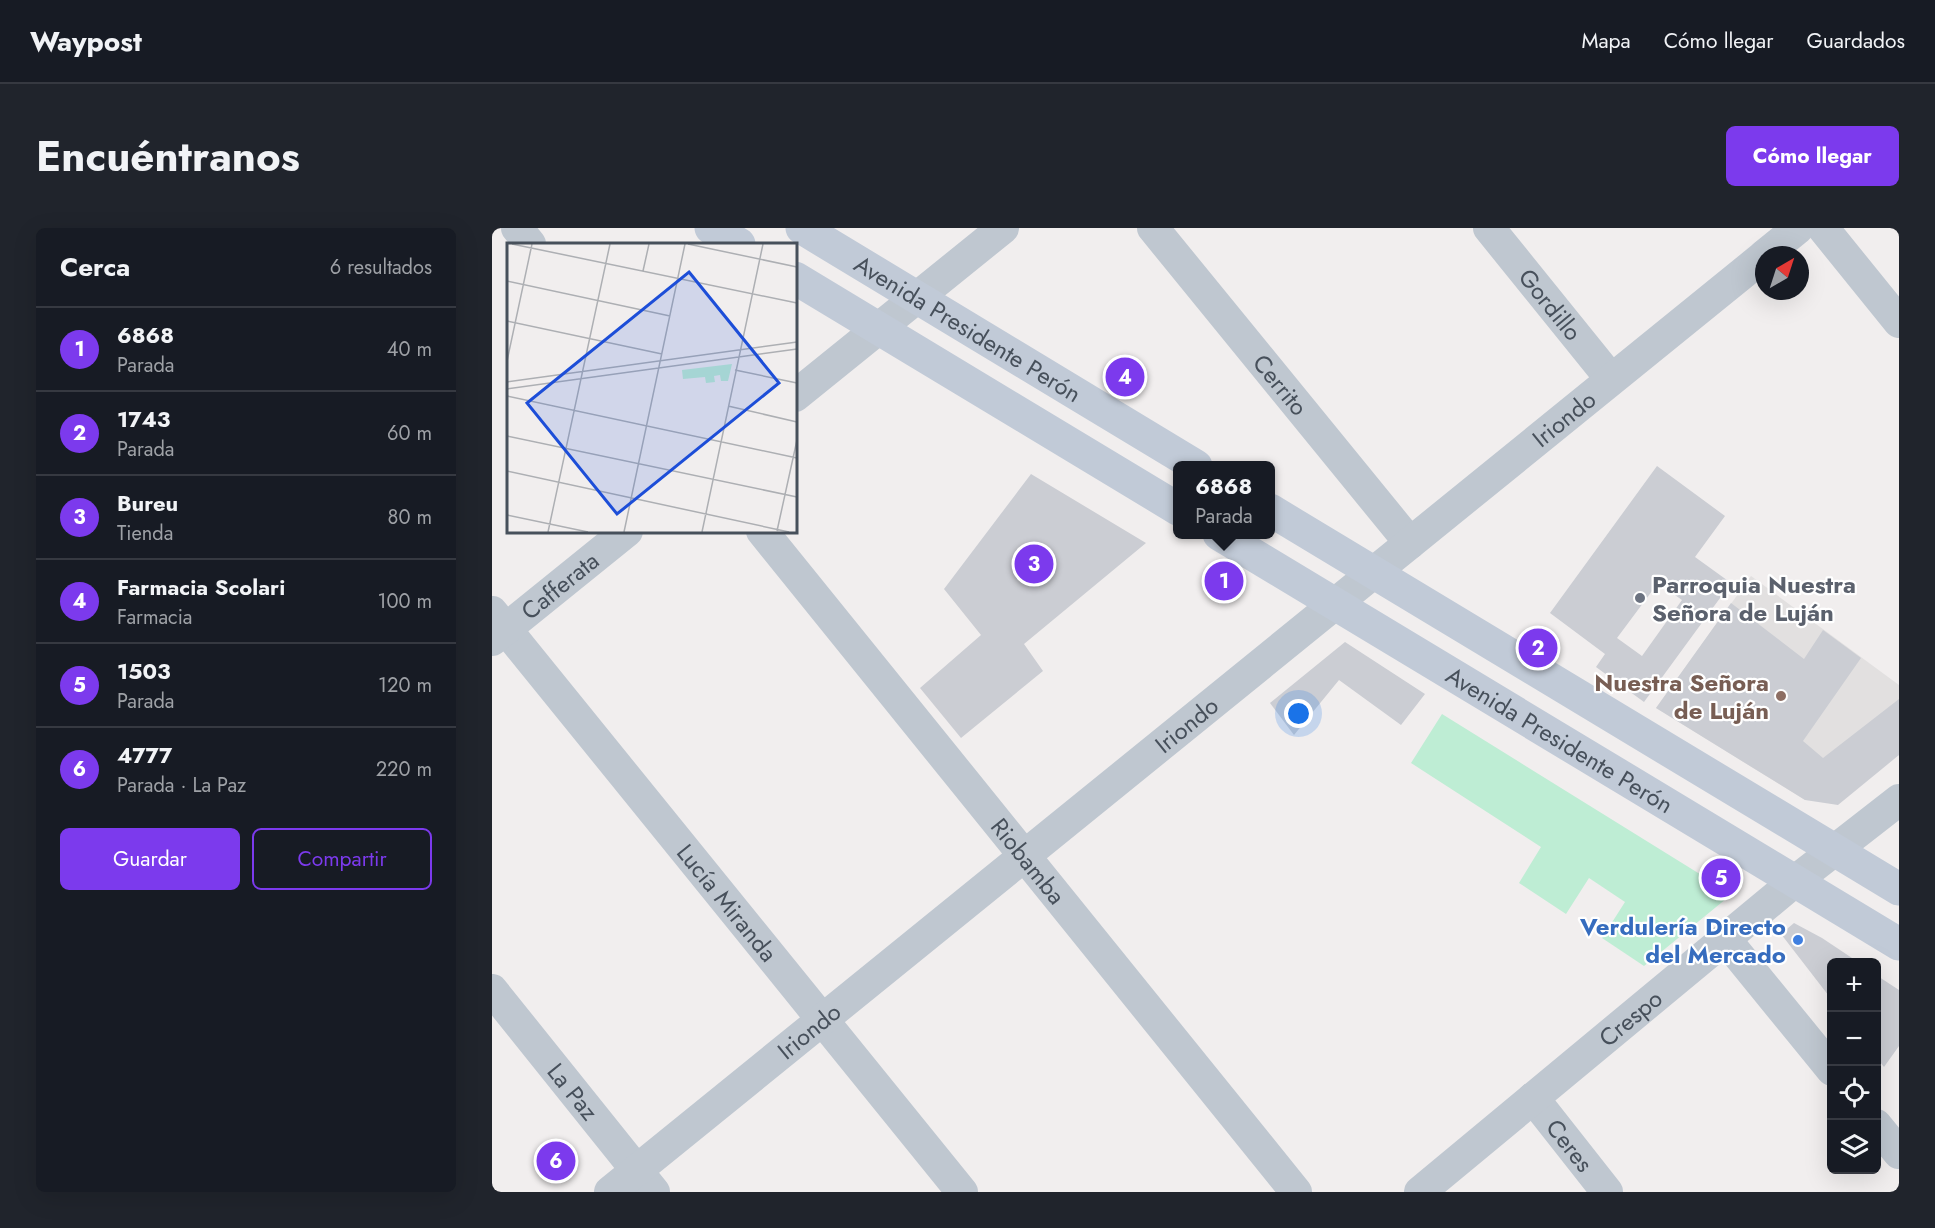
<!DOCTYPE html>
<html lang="es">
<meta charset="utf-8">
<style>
:root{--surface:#171b24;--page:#20242c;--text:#f1f3f6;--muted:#9ea1a6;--line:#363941;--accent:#7c3aed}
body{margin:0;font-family:Jost,sans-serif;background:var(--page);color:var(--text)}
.controls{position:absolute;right:18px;bottom:18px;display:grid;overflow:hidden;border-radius:9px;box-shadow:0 6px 24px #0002}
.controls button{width:54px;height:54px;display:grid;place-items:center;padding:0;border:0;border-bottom:2px solid var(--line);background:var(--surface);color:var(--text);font:30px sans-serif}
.compass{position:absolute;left:1263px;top:18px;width:54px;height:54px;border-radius:50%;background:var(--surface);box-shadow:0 6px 24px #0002;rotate:39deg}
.you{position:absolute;left:807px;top:486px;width:21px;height:21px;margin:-15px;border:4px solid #fff;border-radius:50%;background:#1a73e8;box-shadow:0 0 0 9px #1a73e833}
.badge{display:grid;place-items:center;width:39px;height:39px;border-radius:50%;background:var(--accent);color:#fff;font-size:20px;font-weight:700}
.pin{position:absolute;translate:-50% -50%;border:3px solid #fff;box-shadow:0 2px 6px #0006}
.popup{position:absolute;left:681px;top:233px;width:102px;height:78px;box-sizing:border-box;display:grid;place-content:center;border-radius:9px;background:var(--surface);filter:drop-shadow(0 2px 4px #0005);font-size:20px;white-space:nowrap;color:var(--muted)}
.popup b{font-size:22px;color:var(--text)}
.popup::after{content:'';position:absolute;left:50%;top:100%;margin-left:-12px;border:12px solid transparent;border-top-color:var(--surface)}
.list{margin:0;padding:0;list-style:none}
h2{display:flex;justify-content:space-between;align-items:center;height:78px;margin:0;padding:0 24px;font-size:26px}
h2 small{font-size:20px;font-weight:400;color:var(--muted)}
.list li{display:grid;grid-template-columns:39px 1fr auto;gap:18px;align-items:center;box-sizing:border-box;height:84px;padding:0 24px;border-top:2px solid var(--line)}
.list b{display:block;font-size:22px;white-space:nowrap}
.list p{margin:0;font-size:20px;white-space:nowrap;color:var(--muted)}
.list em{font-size:20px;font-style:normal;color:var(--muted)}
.actions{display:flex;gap:12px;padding:18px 24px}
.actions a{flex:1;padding:14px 0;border:2px solid var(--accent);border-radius:9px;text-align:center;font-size:21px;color:var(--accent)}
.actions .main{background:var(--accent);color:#fff}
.icon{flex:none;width:33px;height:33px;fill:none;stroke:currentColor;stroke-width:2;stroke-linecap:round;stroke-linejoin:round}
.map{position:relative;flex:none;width:1407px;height:964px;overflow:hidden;border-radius:9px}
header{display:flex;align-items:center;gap:36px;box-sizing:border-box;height:84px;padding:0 30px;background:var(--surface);border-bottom:2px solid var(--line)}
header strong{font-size:28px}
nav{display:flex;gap:33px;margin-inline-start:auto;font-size:21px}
.intro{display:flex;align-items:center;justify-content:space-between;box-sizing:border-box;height:144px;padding:0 36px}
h1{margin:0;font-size:42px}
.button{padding:15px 27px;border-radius:9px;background:var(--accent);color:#fff;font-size:21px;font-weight:700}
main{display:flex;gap:36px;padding:0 36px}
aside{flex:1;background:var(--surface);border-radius:9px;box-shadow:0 6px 24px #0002}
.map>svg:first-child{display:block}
.education{fill:#e2e0e0}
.green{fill:#beedd4}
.building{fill:#cbcdd3;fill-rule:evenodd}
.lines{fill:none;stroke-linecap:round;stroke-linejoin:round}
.minor{stroke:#bfc7d0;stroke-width:32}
.secondary{stroke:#c1cad7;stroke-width:33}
.worship-dot{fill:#6b7280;stroke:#fff;stroke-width:2}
.education-dot{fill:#8d6e63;stroke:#fff;stroke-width:2}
.shop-dot{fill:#3f7fe0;stroke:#fff;stroke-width:2}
.labels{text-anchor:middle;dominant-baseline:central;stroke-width:4.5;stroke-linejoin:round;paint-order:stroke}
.street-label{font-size:24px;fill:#47505b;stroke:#fff}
.worship-label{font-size:24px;font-weight:bold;fill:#5b616d;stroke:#fff;text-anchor:start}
.education-label{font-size:24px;font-weight:bold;fill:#785e54;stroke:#fff;text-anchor:end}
.shop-label{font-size:24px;font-weight:bold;fill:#366cbe;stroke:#fff;text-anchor:end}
.inset-road{fill:none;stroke:#adafb3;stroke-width:1.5}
.view{fill:#1d4ed8;fill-opacity:0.15;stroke:#1d4ed8;stroke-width:3}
.inset-edge{fill:none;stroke:#47505b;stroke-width:3}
</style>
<header>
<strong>Waypost</strong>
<nav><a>Mapa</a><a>Cómo llegar</a><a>Guardados</a></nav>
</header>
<div class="intro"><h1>Encuéntranos</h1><a class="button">Cómo llegar</a></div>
<main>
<aside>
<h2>Cerca<small>6 resultados</small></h2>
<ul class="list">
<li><span class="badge">1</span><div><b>6868</b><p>Parada</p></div><em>40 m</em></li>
<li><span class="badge">2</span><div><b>1743</b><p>Parada</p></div><em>60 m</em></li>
<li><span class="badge">3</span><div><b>Bureu</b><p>Tienda</p></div><em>80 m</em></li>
<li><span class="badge">4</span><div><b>Farmacia Scolari</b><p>Farmacia</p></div><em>100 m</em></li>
<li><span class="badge">5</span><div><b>1503</b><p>Parada</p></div><em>120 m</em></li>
<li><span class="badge">6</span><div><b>4777</b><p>Parada · La Paz</p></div><em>220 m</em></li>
</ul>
<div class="actions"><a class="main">Guardar</a><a>Compartir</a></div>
</aside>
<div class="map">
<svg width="1407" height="964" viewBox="0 0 1407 964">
<rect width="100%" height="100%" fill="#f1eeee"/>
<path class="education" d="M1259 348 1407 457V527L1313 572 1164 480Z"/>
<path class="green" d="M950 486 1240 666 1152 738 1110 710 1133 674 1097 650 1074 686 1027 655 1049 619 919 535Z"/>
<g class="building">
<path d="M1165 238 1233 288 1203 329 1239 355 1152 474 1104 439 1113 426 1058 385ZM1166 355 1190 372 1150 428 1125 410Z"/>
<path d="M539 246 654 315 532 416 551 443 469 510 428 460 489 407 452 361Z"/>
<path d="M1239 375 1312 431 1331 402 1369 430 1311 513 1331 530 1407 471V527L1346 577 1313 572 1164 480Z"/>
<path d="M853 414 933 466 909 497 847 452 802 507 778 475Z"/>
<path d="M1302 695 1330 710 1366 734H1340V772L1289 706Z"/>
<path d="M1384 747 1407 762V818L1392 839 1384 829Z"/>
</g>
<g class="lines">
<g class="minor">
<path d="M25 0 38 16"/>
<path id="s1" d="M661 0 918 315"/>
<path id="s2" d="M997 0 1119 151"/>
<path d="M1331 0 1407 94"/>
<path d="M1273 27 1306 0"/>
<path d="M303 168 511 0"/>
<path id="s3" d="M270 303 804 964"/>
<path id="s4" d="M0 384 470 964"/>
<path id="s5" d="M0 412 135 303"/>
<path d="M1234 712 1340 842"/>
<path id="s6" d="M0 762 162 964"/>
<path id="s7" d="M1041 870 1115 964"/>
<path d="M1384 897 1407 925"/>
<path id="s8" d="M118 964 1272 28"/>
<path id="s9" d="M928 964 1303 653 1407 572"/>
</g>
<g class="secondary">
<path d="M219 0 247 16"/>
<path id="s10" d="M310 0 704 238"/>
<path d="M303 50 686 281"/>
<path d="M778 282 1407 661"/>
<path id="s11" d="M727 306 1407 716"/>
</g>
</g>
<circle class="worship-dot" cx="1148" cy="370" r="6"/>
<circle class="education-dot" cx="1289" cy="468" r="6"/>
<circle class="shop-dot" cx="1306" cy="712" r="6"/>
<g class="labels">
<g class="street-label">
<text stroke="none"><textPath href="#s2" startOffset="98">Gordillo</textPath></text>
<text stroke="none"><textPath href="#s10" startOffset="194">Avenida Presidente Perón</textPath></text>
<text stroke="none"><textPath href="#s1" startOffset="202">Cerrito</textPath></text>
<text stroke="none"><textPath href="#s8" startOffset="1228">Iriondo</textPath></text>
<text stroke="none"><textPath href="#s5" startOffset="87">Cafferata</textPath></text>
<text stroke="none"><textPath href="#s8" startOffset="742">Iriondo</textPath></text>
<text stroke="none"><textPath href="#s11" startOffset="398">Avenida Presidente Perón</textPath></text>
<text stroke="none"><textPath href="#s3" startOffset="424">Riobamba</textPath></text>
<text stroke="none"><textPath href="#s4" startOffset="374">Lucía Miranda</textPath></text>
<text stroke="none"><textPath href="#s9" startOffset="273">Crespo</textPath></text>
<text stroke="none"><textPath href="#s8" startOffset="256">Iriondo</textPath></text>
<text stroke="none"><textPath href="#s6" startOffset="130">La Paz</textPath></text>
<text stroke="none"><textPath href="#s7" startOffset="60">Ceres</textPath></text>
</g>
<g class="worship-label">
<text x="1160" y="356">Parroquia Nuestra<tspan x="1160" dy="28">Señora de Luján</tspan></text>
</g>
<g class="education-label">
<text x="1277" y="454">Nuestra Señora<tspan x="1277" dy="28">de Luján</tspan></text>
</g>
<g class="shop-label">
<text x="1294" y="698">Verdulería Directo<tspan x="1294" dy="28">del Mercado</tspan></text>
</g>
</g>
<g transform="translate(15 15)">
<rect width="290" height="290" fill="#f1eeee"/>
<path d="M225 121 221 138H214L213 132 207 133 208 139 199 140 198 134 176 136 175 127Z" fill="#beedd4"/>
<path class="inset-road" d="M5 1 290 60M181 1 290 24M136 28 142 1M0 38 163 73M0 78 155 111M0 118 25 1M228 127 290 140M0 139 290 99M0 146 290 106M0 153 290 215M221 163 290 179M0 193 290 254M0 228 282 289M0 272 81 289M270 288 290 197M41 289 103 1M117 289 178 1M195 289 256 1"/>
<path class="view" d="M182 29 272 140 110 271 20 160Z"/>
<rect width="290" height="290" class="inset-edge"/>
</g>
</svg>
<div class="controls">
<button>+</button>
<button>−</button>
<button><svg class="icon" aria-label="locate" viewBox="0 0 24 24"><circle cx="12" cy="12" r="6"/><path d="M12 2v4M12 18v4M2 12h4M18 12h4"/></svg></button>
<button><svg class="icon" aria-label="layers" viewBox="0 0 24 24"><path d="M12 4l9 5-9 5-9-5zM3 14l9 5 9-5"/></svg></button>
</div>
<svg class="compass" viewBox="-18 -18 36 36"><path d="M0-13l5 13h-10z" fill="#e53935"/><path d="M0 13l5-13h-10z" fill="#9ea1a6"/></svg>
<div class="you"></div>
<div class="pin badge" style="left:732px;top:353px">1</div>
<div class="popup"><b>6868</b>Parada</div>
<div class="pin badge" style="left:1046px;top:420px">2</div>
<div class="pin badge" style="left:542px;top:336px">3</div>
<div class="pin badge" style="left:633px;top:149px">4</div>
<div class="pin badge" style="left:1229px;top:650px">5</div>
<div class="pin badge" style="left:64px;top:933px">6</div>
</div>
</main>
